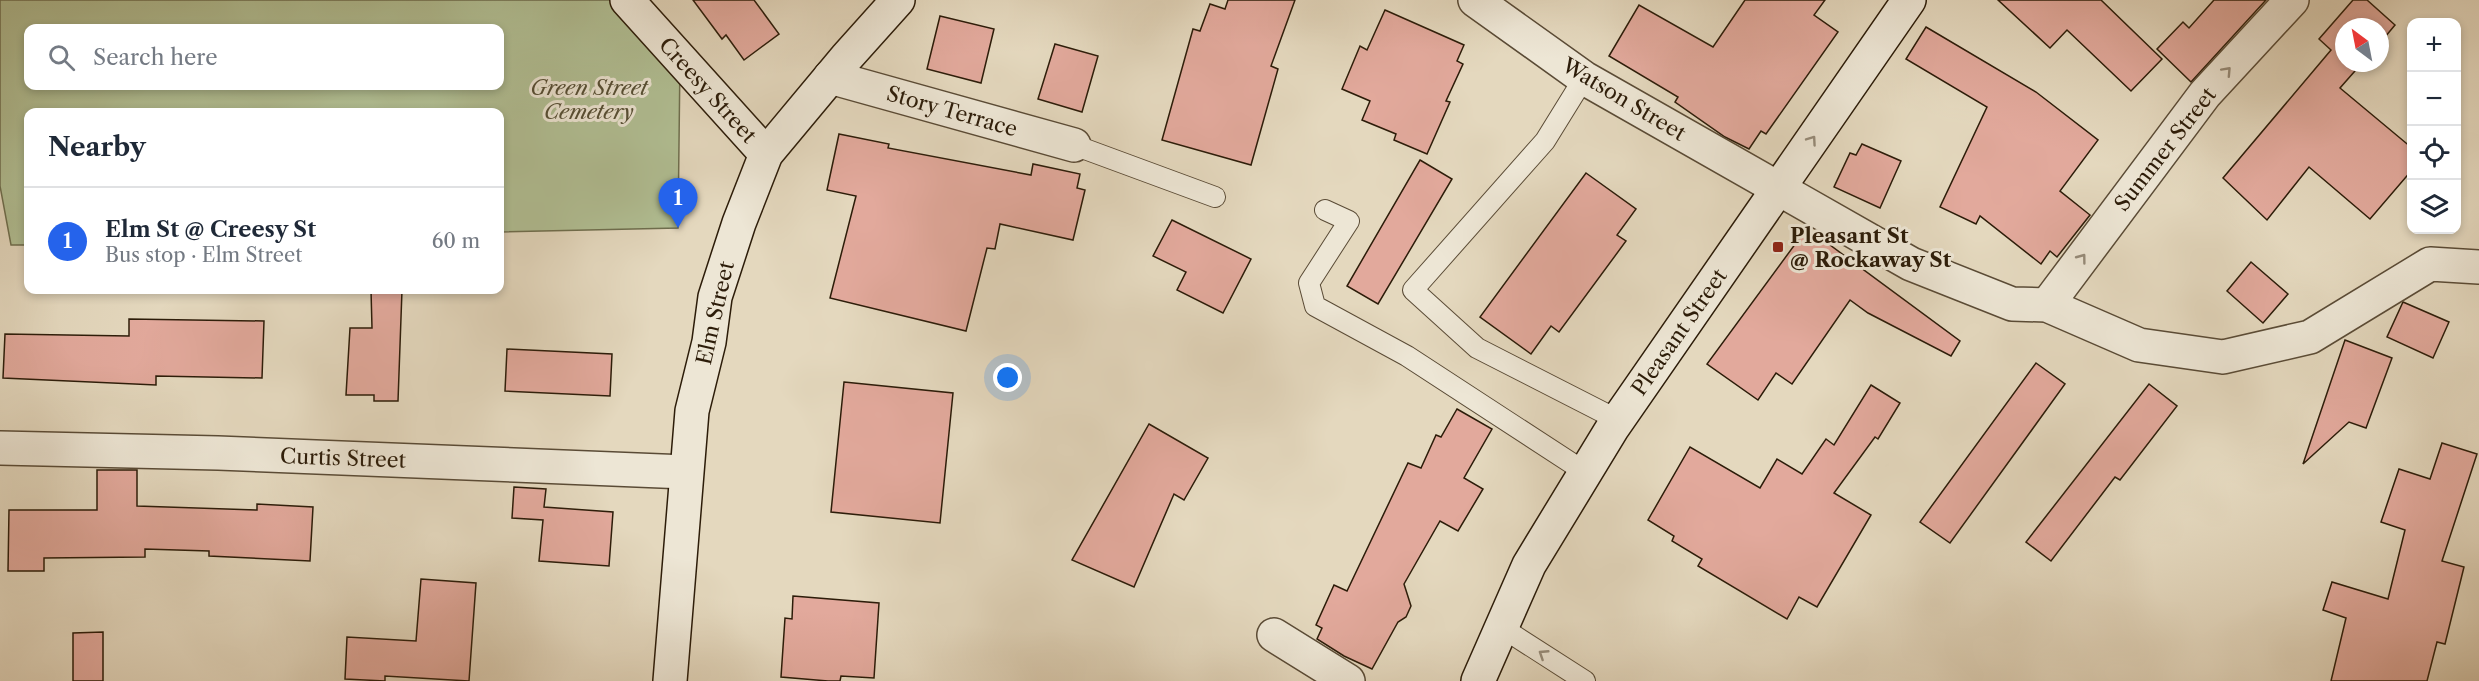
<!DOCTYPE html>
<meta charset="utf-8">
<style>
:root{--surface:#fff;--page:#f2f2f3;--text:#1f2937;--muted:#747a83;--line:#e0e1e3;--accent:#2563eb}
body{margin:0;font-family:"Libre Caslon Text",serif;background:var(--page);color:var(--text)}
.controls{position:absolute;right:18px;top:18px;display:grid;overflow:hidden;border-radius:12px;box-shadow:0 3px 9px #0003}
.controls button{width:54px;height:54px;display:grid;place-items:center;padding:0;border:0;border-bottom:2px solid var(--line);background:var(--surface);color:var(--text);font:30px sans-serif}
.compass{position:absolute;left:2335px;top:18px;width:54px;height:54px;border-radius:50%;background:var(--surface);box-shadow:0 3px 9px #0003;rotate:328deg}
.you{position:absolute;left:1008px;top:378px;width:21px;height:21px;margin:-15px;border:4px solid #fff;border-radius:50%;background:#1a73e8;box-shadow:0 0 0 9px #1a73e833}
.badge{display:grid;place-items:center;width:39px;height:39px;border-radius:50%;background:var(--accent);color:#fff;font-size:20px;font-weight:700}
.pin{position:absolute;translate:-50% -50px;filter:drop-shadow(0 2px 3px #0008)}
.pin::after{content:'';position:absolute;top:32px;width:21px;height:18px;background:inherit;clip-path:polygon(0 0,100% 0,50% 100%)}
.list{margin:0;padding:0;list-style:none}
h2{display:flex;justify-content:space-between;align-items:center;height:78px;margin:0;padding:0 24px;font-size:26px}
h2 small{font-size:20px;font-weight:400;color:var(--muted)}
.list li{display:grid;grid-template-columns:39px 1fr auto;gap:18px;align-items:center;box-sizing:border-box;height:108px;padding:0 24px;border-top:2px solid var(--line)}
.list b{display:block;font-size:22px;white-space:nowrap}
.list p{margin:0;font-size:20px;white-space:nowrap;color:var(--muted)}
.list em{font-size:20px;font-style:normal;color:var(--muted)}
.icon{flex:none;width:33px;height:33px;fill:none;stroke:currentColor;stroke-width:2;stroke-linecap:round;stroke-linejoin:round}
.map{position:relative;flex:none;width:2479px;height:681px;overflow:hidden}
.search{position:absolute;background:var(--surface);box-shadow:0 3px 9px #0003;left:24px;top:24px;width:480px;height:66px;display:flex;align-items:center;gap:15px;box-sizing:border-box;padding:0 21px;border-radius:12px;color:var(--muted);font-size:22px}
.panel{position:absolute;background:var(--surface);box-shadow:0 3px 9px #0003;left:24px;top:108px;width:480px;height:186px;border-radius:12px}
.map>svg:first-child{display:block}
.green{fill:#b1bf94;stroke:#6e6e4e;stroke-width:1.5;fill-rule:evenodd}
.building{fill:#e2a99c;stroke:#2c1c09;stroke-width:1.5}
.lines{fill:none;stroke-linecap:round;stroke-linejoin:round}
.lane-casing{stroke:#5a4b36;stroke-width:22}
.street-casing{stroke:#5a4b36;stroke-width:36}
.secondary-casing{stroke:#2c1c09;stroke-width:36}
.lane{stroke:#ede6d5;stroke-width:20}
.street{stroke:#ede6d5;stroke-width:33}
.secondary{stroke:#ede6d5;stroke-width:33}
.oneway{stroke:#968b79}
.poi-dot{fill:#8f2418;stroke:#ede6d5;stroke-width:2}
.labels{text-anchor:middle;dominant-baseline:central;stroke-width:6;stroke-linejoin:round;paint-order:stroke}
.park-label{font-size:21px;font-style:italic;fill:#544d33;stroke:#ede6d5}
.street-label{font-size:21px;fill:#2c1c09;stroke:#ede6d5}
.poi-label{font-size:21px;font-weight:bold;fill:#2c1c09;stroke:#ede6d5;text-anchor:start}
</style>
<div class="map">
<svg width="2479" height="681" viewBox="0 0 2479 681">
<rect width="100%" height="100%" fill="#e4d8be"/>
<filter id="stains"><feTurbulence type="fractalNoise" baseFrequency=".00333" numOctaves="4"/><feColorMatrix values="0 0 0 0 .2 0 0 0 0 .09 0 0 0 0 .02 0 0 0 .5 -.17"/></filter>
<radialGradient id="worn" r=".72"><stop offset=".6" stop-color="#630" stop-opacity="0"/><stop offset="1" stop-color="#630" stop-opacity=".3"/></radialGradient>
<path class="green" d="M0 0H626L680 59 678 228 500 232V112H28V245H11L0 186ZM28 28H500V86H28Z"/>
<g class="building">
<path d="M693 0H754L779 34 744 60 726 35 722 39Z"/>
<path d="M1228 0H1295L1271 66 1278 69 1251 165 1162 140 1193 29 1200 31 1210 4 1225 9Z"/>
<path d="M1745 0H1825L1814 15 1838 32 1766 134 1761 131 1749 149 1725 137 1675 102 1678 97 1609 56 1639 5 1713 47Z"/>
<path d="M1998 0H2101L2162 59 2131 91 2067 30 2050 48Z"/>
<path d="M2214 0H2266L2191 82 2157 49 2183 22 2189 28Z"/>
<path d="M2353 0H2367L2395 25 2380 43V27H2344V63H2362L2340 88 2412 148V170L2370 219 2309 167 2267 220 2223 178 2331 50 2319 39Z"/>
<path d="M1385 10 1464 45 1457 61 1463 64 1446 101 1450 102 1427 154 1394 140 1396 134 1362 120 1370 101 1342 89 1360 46 1367 50Z"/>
<path d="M940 16 994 29 981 83 927 69Z"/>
<path d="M1926 27 2036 92 2098 140 2060 191 2090 215 2057 257 2050 251 2041 264 1980 216 1976 224 1940 207 1987 107 1906 59Z"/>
<path d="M1055 44 1098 56 1082 112 1038 99Z"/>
<path d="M839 134 889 144 888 148 1031 175 1033 164 1080 174 1077 188 1085 190 1073 240 1000 224 995 249 987 248 966 331 830 298 856 196 827 190Z"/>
<path d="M1862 144 1901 161 1880 208 1834 187 1850 153 1856 155Z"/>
<path d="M1420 160 1452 179 1378 304 1347 286Z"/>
<path d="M1586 173 1636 209 1617 235 1626 241 1559 332 1551 326 1531 354 1480 317Z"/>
<path d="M1172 220 1251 259 1223 313 1177 290 1186 272 1153 256Z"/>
<path d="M1807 228 1960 341 1951 356 1868 313 1850 300 1792 384 1776 373 1758 400 1707 364Z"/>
<path d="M2251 262 2288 294 2263 323 2227 291Z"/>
<path d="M371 290H402L398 401H374V395H346L350 328H372Z"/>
<path d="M2403 302 2449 322 2433 358 2387 337Z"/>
<path d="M129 319 264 321 262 378 156 376V385L3 378 5 334 129 336Z"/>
<path d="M2345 340 2392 358 2366 428 2349 422 2303 464Z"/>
<path d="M507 349 612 354 610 396 505 391Z"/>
<path d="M2036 363 2065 384 1950 543 1920 522Z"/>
<path d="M844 382 953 393 940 523 831 512Z"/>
<path d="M2149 384 2177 406 2120 480 2115 477 2051 561 2026 542Z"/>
<path d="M1871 385 1900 403 1878 439 1875 437 1834 493 1871 515 1817 607 1799 597 1787 619 1698 566 1702 559 1672 541 1674 536 1648 520 1690 447 1760 488 1777 459 1802 474 1826 439 1834 445Z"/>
<path d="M1457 409 1492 429 1464 478 1483 489 1458 531 1440 521 1404 584 1411 606 1406 617 1398 622 1372 669 1344 656 1317 639 1322 628 1316 625 1334 585 1347 591 1408 463 1421 468 1436 435 1441 437Z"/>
<path d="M1149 424 1208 458 1184 500 1174 494 1134 587 1072 560Z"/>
<path d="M2442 443 2477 454 2442 561 2464 567 2445 644 2437 642 2427 681H2331L2346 618 2323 610 2332 582 2388 599 2405 530 2381 522 2399 469 2430 479Z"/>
<path d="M97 470H137V506L257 510V504L313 507 310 561 209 556V551L145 549V557L44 558V571H8L9 510H97Z"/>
<path d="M514 487 546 489 544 507 613 512 609 566 539 561 543 520 512 518Z"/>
<path d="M421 579 476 583 469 681 385 676V681L345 679 347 637 416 641Z"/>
<path d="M793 596 879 603 874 678 841 676 840 681H828L781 677 785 618 792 619Z"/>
<path d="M103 632V681H73V633Z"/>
</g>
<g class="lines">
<g class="lane-casing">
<g id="lane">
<path d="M1584 78 1545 141 1413 290 1477 348 1618 420"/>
<path d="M1074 145 1215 197"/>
<path d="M1325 210 1349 221 1309 283 1315 306 1407 356 1585 472"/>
<path d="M1501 627 1585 681"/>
</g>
</g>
<g class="street-casing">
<g id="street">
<path d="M1475 0 1584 78 1911 264 2012 304 2047 305 2139 345 2223 357 2310 337 2430 264 2479 267"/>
<path d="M830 77 1074 145"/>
<path d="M2047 305 2205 94 2292 0"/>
<path d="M0 448 218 453 686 472"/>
<path d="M1274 635 1348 681"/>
</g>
</g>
<g class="secondary-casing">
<g id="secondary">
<path d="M627 0 766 154"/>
<path d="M670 681 692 411 709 342 715 297 739 223 766 154 846 58 898 0"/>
<path d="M1478 681 1529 565 1613 427 1909 0"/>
</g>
</g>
<use href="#lane" class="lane"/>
<use href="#street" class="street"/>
<use href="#secondary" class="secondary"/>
</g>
<defs><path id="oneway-chevron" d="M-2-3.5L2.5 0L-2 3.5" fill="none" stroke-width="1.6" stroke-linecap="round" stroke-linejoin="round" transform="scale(1.5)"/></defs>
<g class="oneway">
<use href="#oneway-chevron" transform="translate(2227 71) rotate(-47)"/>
<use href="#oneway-chevron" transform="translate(1812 140) rotate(-55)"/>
<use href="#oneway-chevron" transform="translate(2082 258) rotate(-53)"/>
<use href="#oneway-chevron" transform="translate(1543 654) rotate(-147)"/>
</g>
<rect class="poi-dot" x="1772" y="241" width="12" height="12" rx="3"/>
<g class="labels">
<g class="park-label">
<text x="589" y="87">Green Street<tspan x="589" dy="24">Cemetery</tspan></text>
</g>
<g class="street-label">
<text transform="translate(708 90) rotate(48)">Creesy Street</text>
<text transform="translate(1624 99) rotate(31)">Watson Street</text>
<text transform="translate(952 111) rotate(16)">Story Terrace</text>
<text transform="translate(2165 149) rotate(-52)">Summer Street</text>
<text transform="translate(715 313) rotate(-77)">Elm Street</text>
<text transform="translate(1679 332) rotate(-55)">Pleasant Street</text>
<text transform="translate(343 458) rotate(2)">Curtis Street</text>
</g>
<g class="poi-label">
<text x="1790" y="235">Pleasant St<tspan x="1790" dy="24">@ Rockaway St</tspan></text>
</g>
</g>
<rect width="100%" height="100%" filter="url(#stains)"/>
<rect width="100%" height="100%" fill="url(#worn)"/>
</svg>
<div class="controls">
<button>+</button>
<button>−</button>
<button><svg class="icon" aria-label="locate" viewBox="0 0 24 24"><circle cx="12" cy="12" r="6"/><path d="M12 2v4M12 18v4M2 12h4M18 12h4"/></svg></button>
<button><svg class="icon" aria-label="layers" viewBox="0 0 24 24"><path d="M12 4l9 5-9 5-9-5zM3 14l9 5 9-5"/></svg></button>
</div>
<svg class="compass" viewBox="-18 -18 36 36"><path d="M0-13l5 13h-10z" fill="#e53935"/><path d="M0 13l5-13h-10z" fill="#747a83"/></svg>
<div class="you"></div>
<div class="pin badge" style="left:678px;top:228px">1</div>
<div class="search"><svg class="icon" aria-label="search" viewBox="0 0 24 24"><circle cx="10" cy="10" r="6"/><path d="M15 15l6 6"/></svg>Search here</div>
<section class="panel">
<h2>Nearby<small></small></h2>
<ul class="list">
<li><span class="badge">1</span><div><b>Elm St @ Creesy St</b><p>Bus stop · Elm Street</p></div><em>60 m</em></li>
</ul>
</section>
</div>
